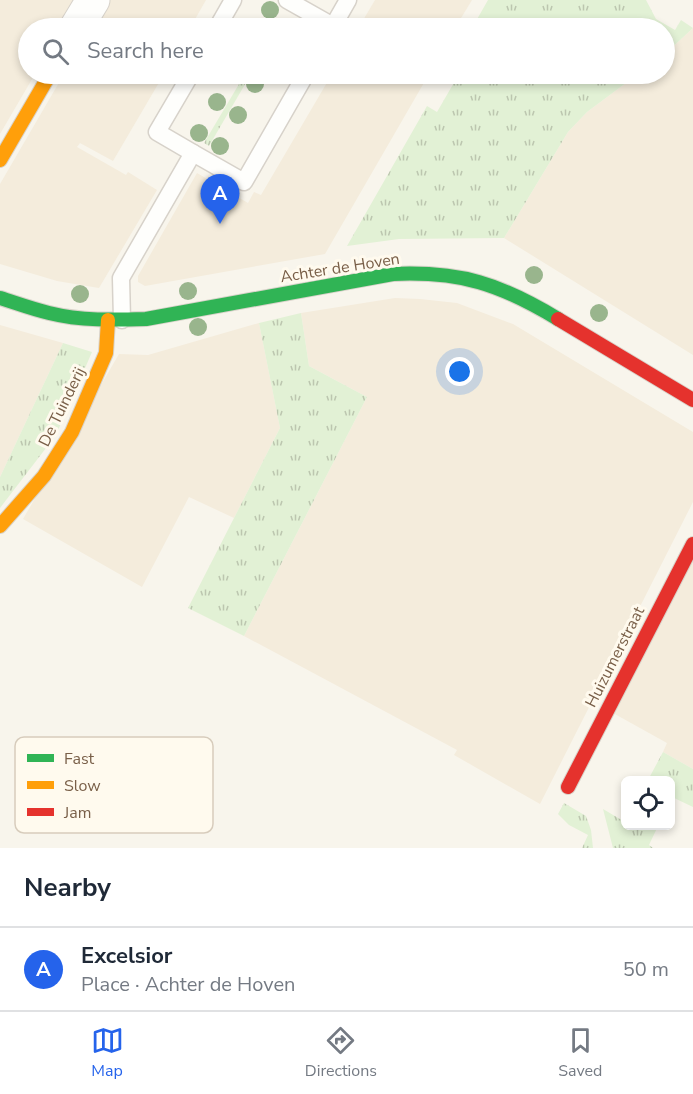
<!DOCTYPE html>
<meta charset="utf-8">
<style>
:root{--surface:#fff;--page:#f2f2f3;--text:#1f2937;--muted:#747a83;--line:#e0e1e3;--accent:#2563eb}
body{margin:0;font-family:"Nunito Sans",sans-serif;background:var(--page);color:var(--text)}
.controls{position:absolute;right:18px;bottom:18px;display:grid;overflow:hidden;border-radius:9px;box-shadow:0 3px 9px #0003}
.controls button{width:54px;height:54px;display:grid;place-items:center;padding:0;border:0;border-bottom:2px solid var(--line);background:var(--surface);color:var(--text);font:30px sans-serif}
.you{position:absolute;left:460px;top:372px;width:21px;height:21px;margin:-15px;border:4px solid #fff;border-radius:50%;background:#1a73e8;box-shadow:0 0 0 9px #1a73e833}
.badge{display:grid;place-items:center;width:39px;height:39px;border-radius:50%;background:var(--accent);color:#fff;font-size:20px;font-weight:700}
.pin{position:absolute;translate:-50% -50px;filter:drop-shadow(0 2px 3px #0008)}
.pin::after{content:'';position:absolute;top:32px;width:21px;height:18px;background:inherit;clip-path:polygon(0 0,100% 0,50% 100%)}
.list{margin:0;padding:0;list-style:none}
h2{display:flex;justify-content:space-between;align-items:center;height:78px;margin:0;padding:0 24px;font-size:26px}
h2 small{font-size:20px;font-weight:400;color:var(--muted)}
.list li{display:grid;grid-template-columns:39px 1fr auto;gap:18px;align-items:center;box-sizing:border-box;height:84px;padding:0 24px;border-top:2px solid var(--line)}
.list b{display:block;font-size:22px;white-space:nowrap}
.list p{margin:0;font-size:20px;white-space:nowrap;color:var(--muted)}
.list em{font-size:20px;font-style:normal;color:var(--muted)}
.icon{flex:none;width:33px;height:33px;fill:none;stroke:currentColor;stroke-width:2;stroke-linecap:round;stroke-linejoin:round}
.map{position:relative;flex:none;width:693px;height:848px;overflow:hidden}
.search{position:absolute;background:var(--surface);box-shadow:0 3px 9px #0003;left:18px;right:18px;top:18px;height:66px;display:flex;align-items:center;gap:15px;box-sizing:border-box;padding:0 21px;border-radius:33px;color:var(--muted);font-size:22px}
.sheet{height:162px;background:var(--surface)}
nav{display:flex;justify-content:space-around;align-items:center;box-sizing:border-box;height:84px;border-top:2px solid var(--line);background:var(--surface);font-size:16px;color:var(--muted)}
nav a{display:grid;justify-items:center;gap:3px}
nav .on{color:var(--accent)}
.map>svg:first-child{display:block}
.residential{fill:#f4ecdc}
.grass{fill:url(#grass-tufts)}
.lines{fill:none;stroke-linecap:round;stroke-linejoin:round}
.lane-casing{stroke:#d7d2ca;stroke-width:19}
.street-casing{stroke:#d7d2ca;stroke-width:35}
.fast-casing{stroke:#d8d2c9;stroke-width:16}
.slow-casing{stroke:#d8d2c9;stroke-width:16}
.jam-casing{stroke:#d8d2c9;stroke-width:16}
.lane{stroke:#fefefc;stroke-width:16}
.street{stroke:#fefefc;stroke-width:33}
.fast{stroke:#30b455;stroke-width:14}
.slow{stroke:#ff9f0a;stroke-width:14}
.jam{stroke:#e5322d;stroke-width:14}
.tree{fill:#99b58d}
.labels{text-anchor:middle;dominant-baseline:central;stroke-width:6;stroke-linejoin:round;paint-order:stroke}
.street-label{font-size:16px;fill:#795f48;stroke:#fffaee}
.key{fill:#fffaee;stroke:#d7ccbc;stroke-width:1.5}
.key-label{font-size:16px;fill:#795f48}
</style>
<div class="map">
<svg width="693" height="848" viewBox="0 0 693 848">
<defs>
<pattern id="grass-tufts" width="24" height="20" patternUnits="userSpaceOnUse" patternTransform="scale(1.5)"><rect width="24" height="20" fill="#e2f1d5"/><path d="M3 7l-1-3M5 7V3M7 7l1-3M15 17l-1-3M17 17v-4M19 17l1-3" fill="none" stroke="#bcc6af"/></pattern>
</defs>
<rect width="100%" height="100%" fill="#f8f5ec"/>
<g class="residential">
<path d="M0 0H78L61 28H28V74H35L0 134Z"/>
<path d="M107 0H206L190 28H90Z"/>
<path d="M375 0H472L455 28H362L359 27Z"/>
<path d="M693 28V355L504 238 568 132 587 112 638 74H664L665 54Z"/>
<path d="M64 74H164L113 161 80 143 77 147 126 175 128 172 157 190 99 288 57 281 0 264V184Z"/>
<path d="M332 74H411L425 81 325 254 145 286 138 282V276L197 173 248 203 254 192 261 195Z"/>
<path d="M395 298 420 299 457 303 513 324 693 432V502L540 804 454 755 457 750 244 636 367 397 309 366 301 313Z"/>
<path d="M259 323 280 428 234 518 189 497 142 587 23 519 119 354 148 355Z"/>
<path d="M0 325 63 343 0 477Z"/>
<path d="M693 560V769L663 752 667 743 613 713Z"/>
</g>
<g class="grass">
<path d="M488 0H646L656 19 675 30 681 20 693 28 665 54 664 28H472Z"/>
<path d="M245 74H251L209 146 204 143Z"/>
<path d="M459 74H638L587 112 568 132 504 238 399 239 347 246 427 106 437 112Z"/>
<path d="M301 313 309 366 367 397 244 636 188 608 280 428 259 323Z"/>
<path d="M63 343 92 352 56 435 0 508V477Z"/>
<path d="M663 752 693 769V807L672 797 671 799 670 780H648Z"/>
<path d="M564 803 586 816 591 830 593 848H582L588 835 569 825 558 814Z"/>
<path d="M603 809 625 822 626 826H658L649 845 653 848H613Z"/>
</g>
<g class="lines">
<g class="lane-casing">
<g id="lane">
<path d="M287 0 333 26"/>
<path d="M217 28 233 0"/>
<path d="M332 28 348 0"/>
<path d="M193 153 244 182 306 74"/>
<path d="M122 320 121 278 193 153 157 132 191 74"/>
</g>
</g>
<g class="street-casing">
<path id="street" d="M76 28 93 0"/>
</g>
<g class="fast-casing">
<path id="fast" d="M0 298C16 303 32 309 49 313 81 321 114 320 146 319L393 274C461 271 500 284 558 319"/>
</g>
<g class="slow-casing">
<g id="slow">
<path d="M0 160 50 74"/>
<path d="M0 526 44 476 72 432 106 353 108 320"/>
</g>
</g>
<g class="jam-casing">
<g id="jam">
<path d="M558 319 693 400"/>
<path d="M568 787 693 544"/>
</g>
</g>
<use href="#lane" class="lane"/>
<use href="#street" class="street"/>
<use href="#fast" class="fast"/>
<use href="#slow" class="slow"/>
<use href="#jam" class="jam"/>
</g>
<g class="tree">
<circle cx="270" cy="10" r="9"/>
<circle cx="255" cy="84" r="9"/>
<circle cx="217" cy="102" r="9"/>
<circle cx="238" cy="115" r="9"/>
<circle cx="199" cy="133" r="9"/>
<circle cx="220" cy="146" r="9"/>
<circle cx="534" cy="275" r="9"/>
<circle cx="188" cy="291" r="9"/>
<circle cx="80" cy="294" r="9"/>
<circle cx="599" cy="313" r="9"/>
<circle cx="198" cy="327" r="9"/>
</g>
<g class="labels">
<g class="street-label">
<text transform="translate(340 268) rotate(-9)">Achter de Hoven</text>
<text transform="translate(62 407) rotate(-64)">De Tuinderij</text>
<text transform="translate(615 657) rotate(-63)">Huizumerstraat</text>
</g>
</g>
<rect x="15" y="737" width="198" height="96" rx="9" class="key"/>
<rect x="27" y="754" width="27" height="8" fill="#30b455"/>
<rect x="27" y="781" width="27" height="8" fill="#ff9f0a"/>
<rect x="27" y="808" width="27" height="8" fill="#e5322d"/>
<g class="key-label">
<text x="64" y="764">Fast</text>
<text x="64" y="791">Slow</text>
<text x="64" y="818">Jam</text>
</g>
</svg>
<div class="controls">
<button><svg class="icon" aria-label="locate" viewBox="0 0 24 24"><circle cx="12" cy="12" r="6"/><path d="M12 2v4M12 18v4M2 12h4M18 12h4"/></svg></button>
</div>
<div class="you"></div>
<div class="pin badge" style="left:220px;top:224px">A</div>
<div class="search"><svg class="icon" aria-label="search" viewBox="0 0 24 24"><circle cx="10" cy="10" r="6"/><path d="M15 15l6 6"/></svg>Search here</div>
</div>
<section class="sheet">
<h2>Nearby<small></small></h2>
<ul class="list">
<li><span class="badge">A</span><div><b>Excelsior</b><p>Place · Achter de Hoven</p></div><em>50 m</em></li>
</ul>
</section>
<nav>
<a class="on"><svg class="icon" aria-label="map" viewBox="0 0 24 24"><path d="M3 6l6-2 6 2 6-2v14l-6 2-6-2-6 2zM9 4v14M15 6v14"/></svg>Map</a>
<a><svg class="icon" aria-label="directions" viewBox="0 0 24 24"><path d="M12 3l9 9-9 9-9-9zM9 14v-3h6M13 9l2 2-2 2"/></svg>Directions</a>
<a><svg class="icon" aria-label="saved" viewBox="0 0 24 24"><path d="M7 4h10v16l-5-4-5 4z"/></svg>Saved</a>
</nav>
